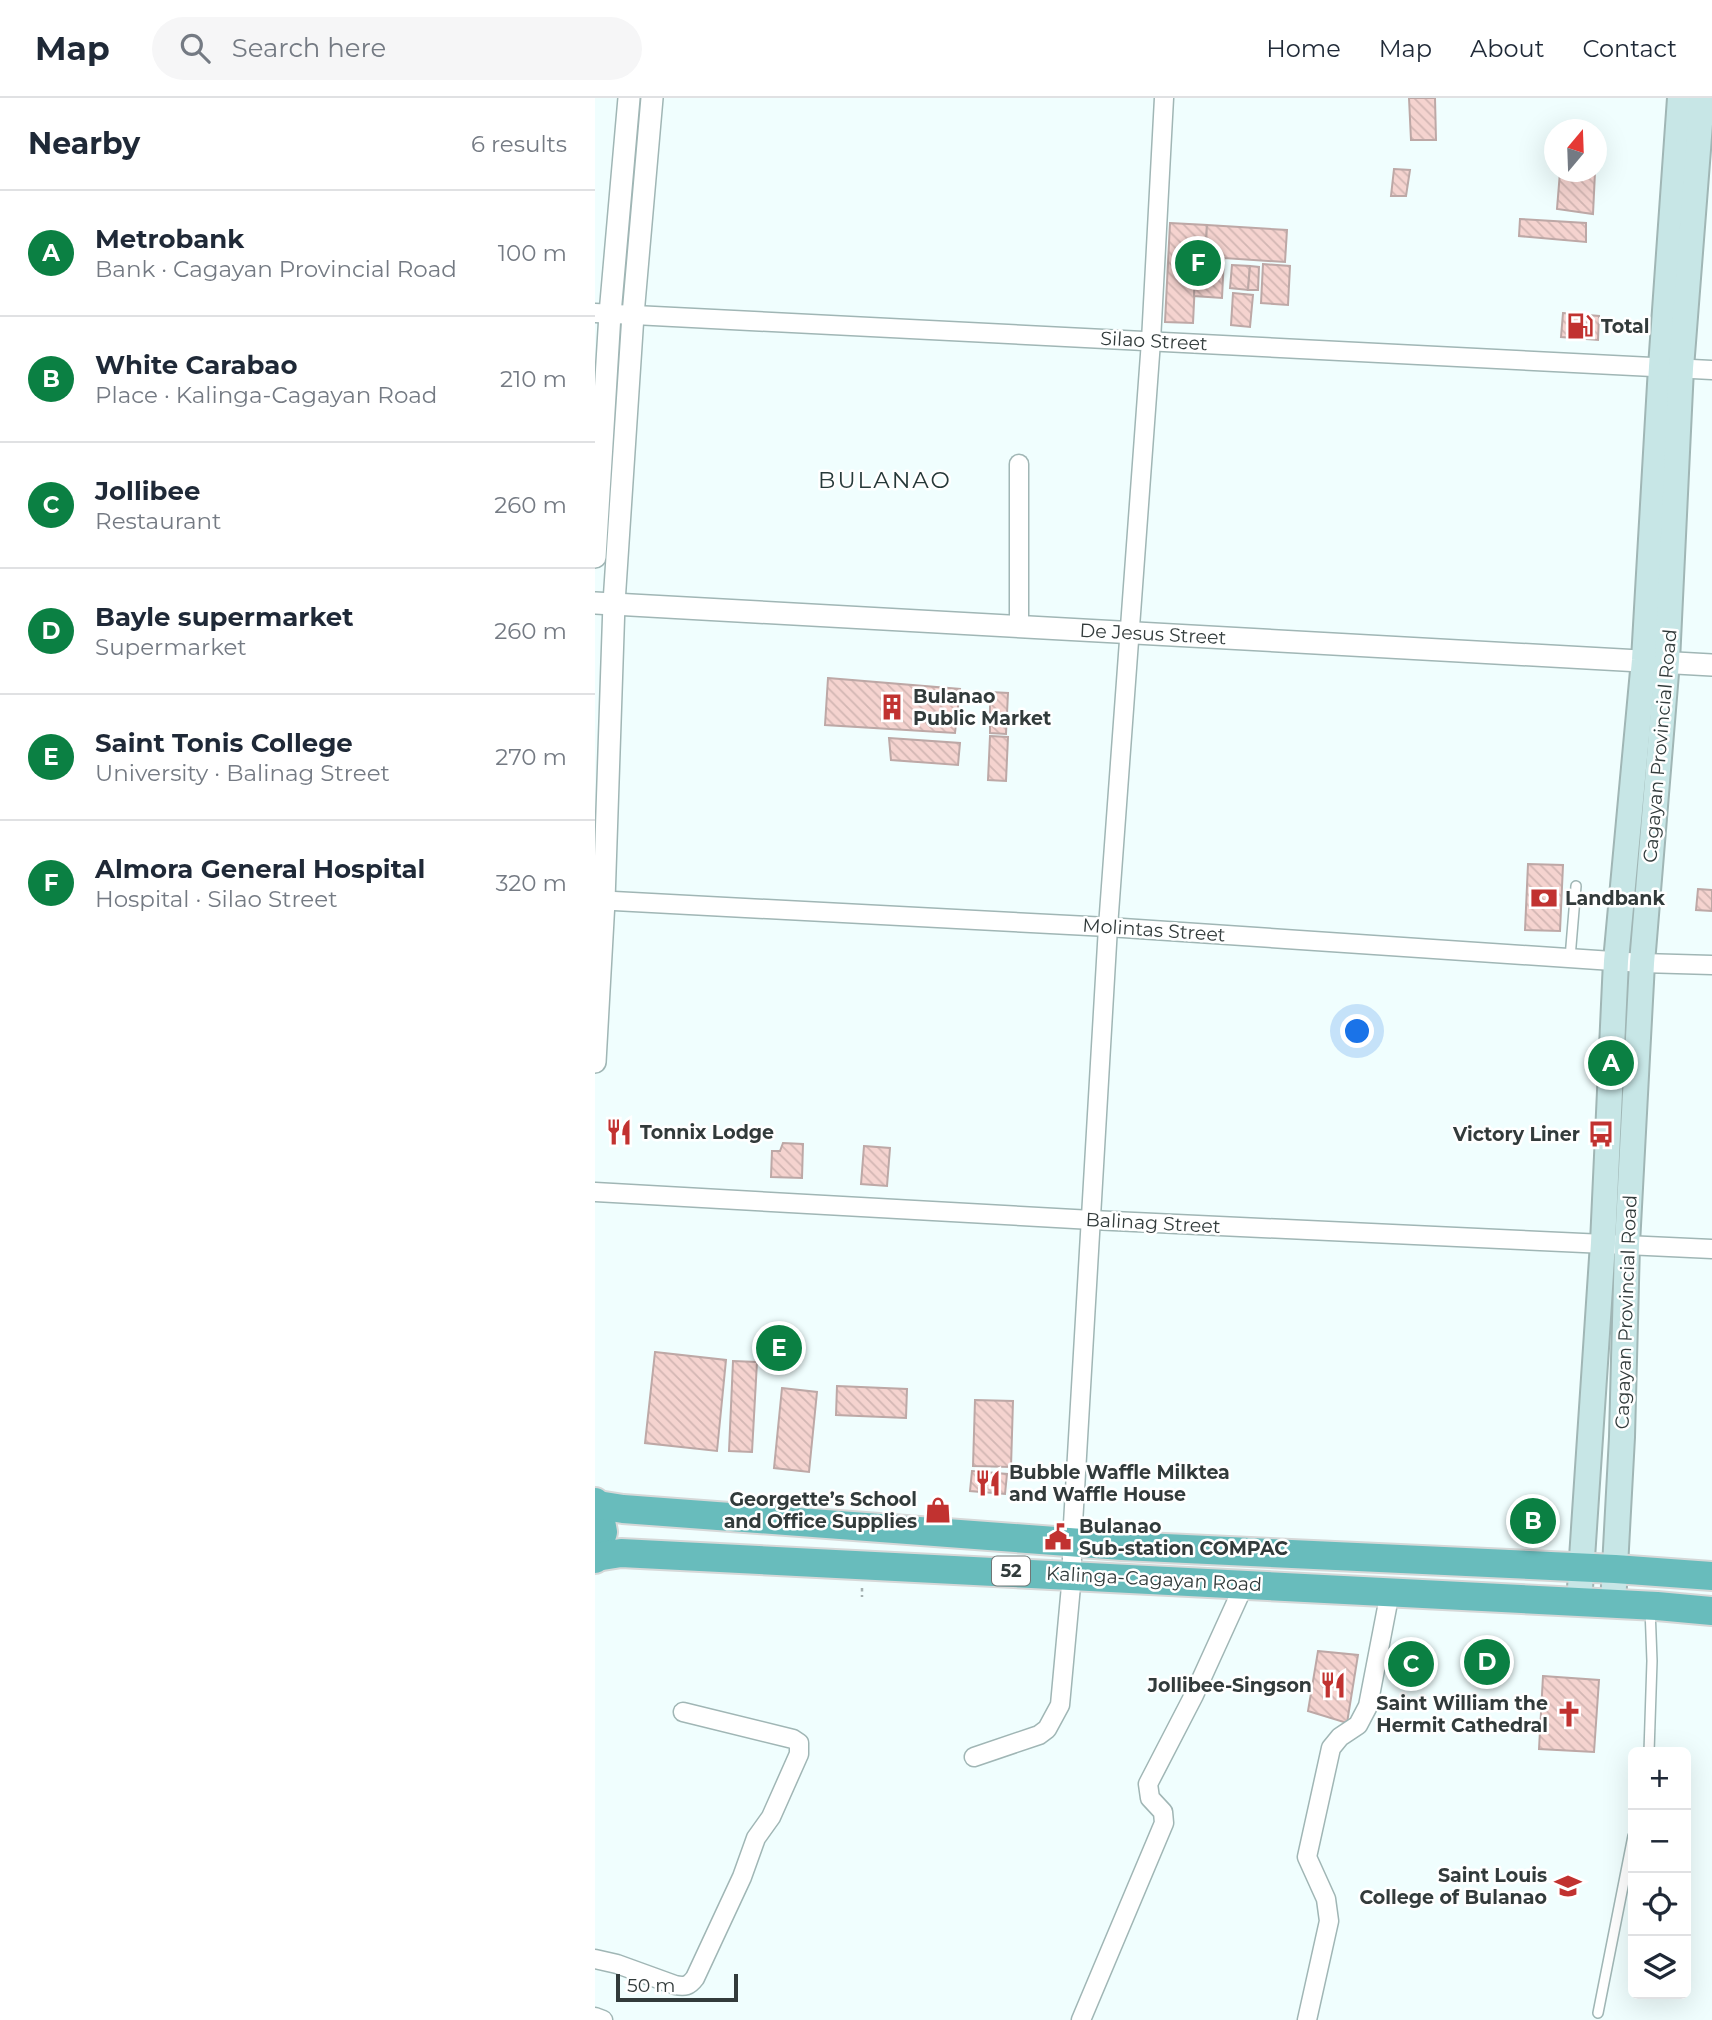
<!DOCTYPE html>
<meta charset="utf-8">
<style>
:root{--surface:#fff;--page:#f6f6f7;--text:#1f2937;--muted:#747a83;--line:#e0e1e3;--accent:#0b8043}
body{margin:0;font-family:Montserrat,sans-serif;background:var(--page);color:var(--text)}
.controls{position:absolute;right:21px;bottom:21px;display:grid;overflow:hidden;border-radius:10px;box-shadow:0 7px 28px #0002}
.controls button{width:63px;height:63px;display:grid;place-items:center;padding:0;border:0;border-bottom:2px solid var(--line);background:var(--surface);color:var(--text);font:35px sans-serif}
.compass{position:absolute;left:949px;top:21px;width:63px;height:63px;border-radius:50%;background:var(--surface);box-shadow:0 7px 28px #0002;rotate:19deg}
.scale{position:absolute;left:21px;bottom:18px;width:122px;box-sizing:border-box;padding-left:7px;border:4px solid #323b3b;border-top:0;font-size:19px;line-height:24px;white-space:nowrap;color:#323b3b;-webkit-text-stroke:5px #fff;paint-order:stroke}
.you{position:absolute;left:763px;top:934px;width:24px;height:24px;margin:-18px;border:5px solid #fff;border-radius:50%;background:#1a73e8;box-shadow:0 0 0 10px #1a73e833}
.badge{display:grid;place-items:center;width:46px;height:46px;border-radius:50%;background:var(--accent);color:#fff;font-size:23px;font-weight:700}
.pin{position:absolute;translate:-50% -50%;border:4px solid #fff;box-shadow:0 2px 7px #0006}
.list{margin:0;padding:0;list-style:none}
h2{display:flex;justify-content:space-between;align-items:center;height:91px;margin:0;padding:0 28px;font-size:30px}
h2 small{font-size:23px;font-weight:400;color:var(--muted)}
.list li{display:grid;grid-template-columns:46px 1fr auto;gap:21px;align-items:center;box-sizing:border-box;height:126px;padding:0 28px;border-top:2px solid var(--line)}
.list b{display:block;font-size:26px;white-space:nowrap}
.list p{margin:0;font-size:23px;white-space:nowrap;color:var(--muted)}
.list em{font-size:23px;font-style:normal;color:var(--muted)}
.icon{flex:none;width:38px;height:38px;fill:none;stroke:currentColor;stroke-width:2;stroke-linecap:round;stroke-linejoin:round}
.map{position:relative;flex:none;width:1117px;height:1922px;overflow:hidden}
header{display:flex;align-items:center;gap:42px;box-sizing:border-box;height:98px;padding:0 35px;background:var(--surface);border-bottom:2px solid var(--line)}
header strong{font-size:33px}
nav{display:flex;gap:38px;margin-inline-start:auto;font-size:24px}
.search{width:490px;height:63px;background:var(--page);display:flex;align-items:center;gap:18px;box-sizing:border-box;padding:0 24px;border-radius:38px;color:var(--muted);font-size:26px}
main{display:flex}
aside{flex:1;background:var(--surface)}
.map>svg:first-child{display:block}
.building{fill:url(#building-back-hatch);stroke:#bda8a6;stroke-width:2}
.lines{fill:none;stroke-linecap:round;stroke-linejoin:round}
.service-casing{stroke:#a0b6b5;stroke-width:12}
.minor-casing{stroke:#a0b6b5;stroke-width:21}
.tertiary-casing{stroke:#a0b6b5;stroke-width:24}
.secondary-casing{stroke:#a0b6b5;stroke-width:28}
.trunk-casing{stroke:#d6d8d8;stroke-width:32}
.path{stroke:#a4b0b0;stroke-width:2.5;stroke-dasharray:3.5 3.5;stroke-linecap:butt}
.service{stroke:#fff;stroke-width:9}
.minor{stroke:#fff;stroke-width:18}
.tertiary{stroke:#fff;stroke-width:21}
.secondary{stroke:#c7e6e6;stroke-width:24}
.trunk{stroke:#68bcbc;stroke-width:28}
.labels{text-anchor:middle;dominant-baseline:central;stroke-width:5;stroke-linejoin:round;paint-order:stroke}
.shield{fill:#fff;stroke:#707676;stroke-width:2}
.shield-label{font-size:18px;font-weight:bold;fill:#323b3b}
.poi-label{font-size:19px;font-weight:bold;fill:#323b3b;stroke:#fff;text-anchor:start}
.street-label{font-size:19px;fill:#323b3b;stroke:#fff}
.quarter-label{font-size:23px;letter-spacing:2px;fill:#263939;stroke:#fff}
</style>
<header>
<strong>Map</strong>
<div class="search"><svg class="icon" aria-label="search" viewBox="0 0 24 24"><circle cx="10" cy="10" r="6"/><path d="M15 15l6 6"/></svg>Search here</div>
<nav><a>Home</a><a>Map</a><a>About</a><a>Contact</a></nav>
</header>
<main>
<aside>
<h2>Nearby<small>6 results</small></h2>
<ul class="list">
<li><span class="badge">A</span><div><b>Metrobank</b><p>Bank · Cagayan Provincial Road</p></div><em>100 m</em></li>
<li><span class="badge">B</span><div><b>White Carabao</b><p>Place · Kalinga-Cagayan Road</p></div><em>210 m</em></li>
<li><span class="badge">C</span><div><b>Jollibee</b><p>Restaurant</p></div><em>260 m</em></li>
<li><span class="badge">D</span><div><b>Bayle supermarket</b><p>Supermarket</p></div><em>260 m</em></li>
<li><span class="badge">E</span><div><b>Saint Tonis College</b><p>University · Balinag Street</p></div><em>270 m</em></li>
<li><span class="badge">F</span><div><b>Almora General Hospital</b><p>Hospital · Silao Street</p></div><em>320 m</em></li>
</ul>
</aside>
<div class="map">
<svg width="1117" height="1922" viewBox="0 0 1117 1922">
<defs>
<pattern id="building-back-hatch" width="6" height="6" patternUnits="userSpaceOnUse" patternTransform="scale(1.75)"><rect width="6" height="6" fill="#f5d3cf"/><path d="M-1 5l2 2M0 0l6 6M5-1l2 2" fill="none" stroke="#d2b6b3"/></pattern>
</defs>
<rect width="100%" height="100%" fill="#f0fefe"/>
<g class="building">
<path d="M814 0H840L841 42H816Z"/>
<path d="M799 71 815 72 811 98H796Z"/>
<path d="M965 74H1000L998 116 962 111Z"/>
<path d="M925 121 991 125V144L924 138Z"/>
<path d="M575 125 612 127 610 163H601L598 225 570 224Z"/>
<path d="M612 127 692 132 690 164 629 160 627 200 599 198 601 163H610Z"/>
<path d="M668 166 695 168 693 207 666 205Z"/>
<path d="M637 167 655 168 653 192 635 190Z"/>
<path d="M655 168 664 169 663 192H653Z"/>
<path d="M638 195 658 197 655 229 636 227Z"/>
<path d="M968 215 1004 218 1003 242 966 239Z"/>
<path d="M233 580 365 591 360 635 230 627Z"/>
<path d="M395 594 413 595 411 636 395 635Z"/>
<path d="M395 638 413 639 411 683 393 682Z"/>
<path d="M294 640 365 645 363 667 296 662Z"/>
<path d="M933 766 968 767 965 833 930 832Z"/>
<path d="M1103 791 1117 792V813L1101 812Z"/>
<path d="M188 1045 208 1046 207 1080 176 1079 177 1053H185Z"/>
<path d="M269 1048 295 1050 292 1088 266 1086Z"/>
<path d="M60 1254 131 1262 122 1353 50 1345Z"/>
<path d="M138 1263 162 1264 157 1354 134 1353Z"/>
<path d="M242 1288 312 1291 311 1320 241 1317Z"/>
<path d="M187 1290 222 1294 214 1374 179 1370Z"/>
<path d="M380 1302 418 1303 416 1369 378 1368Z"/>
<path d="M377 1373 412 1376 410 1396 375 1393Z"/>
<path d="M723 1553 763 1557 752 1625 713 1613Z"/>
<path d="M948 1578 1004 1582 999 1654 944 1651Z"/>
</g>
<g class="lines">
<g class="service-casing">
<g id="service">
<path d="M975 860 981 788"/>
<path d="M1054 1654 1057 1563 1055 1510"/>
<path d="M1003 1915 1038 1738"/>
</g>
</g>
<g class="minor-casing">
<g id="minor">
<path d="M0 215 1117 272"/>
<path d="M424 527V366"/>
<path d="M0 802 513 829 1047 865 1117 867"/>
<path d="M0 1094 497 1122 1117 1151"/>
<path d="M379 1659 444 1637 452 1631 465 1607 477 1477V1443L513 829 556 243 569 0"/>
<path d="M0 1861 22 1866 80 1887C90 1889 94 1888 100 1880L147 1779 161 1740 176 1719 204 1656V1645L198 1641 88 1614"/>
<path d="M0 1919 8 1922"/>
<path d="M486 1922 569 1725 568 1714 555 1700 553 1686 599 1597 650 1485"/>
<path d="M712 1922 734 1823 731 1801 712 1759 736 1650 745 1639 763 1627 773 1608 795 1494"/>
</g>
</g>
<g class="tertiary-casing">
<g id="tertiary">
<path d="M0 459 15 216 34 0"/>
<path d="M0 505 1117 567"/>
<path d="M0 964 9 803 19 505 38 217 57 0"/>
</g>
</g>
<g class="secondary-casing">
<g id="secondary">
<path d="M984 1505 1008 1145 1021 863 1049 562 1066 269 1085 0"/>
<path d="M1018 1506 1027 1339 1032 1146 1047 865 1072 563 1086 270 1107 0"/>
</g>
</g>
<g class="trunk-casing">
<g id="trunk">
<path d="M0 1404 3 1407 8 1434 0 1461"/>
<path d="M3 1407 28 1411 527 1448 1020 1471 1117 1478"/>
<path d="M1 1459 26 1455 1062 1508 1117 1513"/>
</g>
</g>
<path class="path" d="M267 1490V1499"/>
<use href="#service" class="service"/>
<use href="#minor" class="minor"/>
<use href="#tertiary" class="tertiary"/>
<use href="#secondary" class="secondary"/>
<use href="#trunk" class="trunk"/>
</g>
<defs>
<g id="fuel-bare" transform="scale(2.1)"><path d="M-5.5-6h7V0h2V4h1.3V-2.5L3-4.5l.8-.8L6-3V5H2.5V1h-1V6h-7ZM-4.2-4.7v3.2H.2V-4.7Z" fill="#c13230" stroke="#fff" stroke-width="2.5" paint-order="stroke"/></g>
<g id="building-bare" transform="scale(2.1)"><path d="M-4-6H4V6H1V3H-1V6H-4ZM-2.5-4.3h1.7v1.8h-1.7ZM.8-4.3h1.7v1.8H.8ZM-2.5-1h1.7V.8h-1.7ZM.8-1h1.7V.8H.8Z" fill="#c13230" stroke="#fff" stroke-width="2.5" paint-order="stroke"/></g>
<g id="bank-bare" transform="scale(2.1)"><path d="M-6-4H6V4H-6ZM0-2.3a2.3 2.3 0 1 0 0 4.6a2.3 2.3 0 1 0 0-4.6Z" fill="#c13230" stroke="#fff" stroke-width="2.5" paint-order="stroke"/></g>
<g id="restaurant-bare" transform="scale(2.1)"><path d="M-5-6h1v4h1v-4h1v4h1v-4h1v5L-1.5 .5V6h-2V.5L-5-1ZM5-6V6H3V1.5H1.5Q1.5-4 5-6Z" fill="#c13230" stroke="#fff" stroke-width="2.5" paint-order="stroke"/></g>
<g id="bus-bare" transform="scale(2.1)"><path d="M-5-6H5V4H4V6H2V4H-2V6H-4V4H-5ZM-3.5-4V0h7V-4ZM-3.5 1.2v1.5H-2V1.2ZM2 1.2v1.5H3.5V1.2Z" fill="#c13230" stroke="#fff" stroke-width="2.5" paint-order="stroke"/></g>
<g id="shop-bare" transform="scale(2.1)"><path d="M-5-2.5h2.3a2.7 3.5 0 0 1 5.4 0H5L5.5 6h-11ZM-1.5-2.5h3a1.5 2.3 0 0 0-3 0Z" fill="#c13230" stroke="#fff" stroke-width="2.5" paint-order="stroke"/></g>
<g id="civic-bare" transform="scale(2.1)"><path d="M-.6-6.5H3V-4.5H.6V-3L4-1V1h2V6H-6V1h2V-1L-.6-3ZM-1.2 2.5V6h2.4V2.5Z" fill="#c13230" stroke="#fff" stroke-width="2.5" paint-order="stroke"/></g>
<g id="church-bare" transform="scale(2.1)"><path d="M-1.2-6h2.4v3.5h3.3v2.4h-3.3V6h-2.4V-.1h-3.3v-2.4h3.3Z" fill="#c13230" stroke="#fff" stroke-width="2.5" paint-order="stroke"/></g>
<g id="university-bare" transform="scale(2.1)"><path d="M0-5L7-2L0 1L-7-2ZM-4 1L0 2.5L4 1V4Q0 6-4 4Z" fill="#c13230" stroke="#fff" stroke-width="2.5" paint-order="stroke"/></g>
</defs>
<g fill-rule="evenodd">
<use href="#fuel-bare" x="985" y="228"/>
<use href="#building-bare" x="297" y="609"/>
<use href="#bank-bare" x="949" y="800"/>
<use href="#restaurant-bare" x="24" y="1034"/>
<use href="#bus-bare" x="1006" y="1036"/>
<use href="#restaurant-bare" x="393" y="1385"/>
<use href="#shop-bare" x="343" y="1412"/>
<use href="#civic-bare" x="463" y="1439"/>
<use href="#restaurant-bare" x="738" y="1587"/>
<use href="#church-bare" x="974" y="1616"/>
<use href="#university-bare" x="973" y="1788"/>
</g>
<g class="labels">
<rect class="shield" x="397" y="1458.5" width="38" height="29" rx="5"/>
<g class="shield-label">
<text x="416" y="1473">52</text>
</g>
<g class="poi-label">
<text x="1006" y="228">Total</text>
<text x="318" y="598">Bulanao<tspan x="318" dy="22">Public Market</tspan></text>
<text x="970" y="800">Landbank</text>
<text x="45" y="1034">Tonnix Lodge</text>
<text x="985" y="1036" text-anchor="end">Victory Liner</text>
<text x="414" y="1374">Bubble Waffle Milktea<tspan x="414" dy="22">and Waffle House</tspan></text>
<text x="322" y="1401" text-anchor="end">Georgette’s School<tspan x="322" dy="22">and Office Supplies</tspan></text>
<text x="484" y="1428">Bulanao<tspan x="484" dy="22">Sub-station COMPAC</tspan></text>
<text x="717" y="1587" text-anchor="end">Jollibee-Singson</text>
<text x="953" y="1605" text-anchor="end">Saint William the<tspan x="953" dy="22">Hermit Cathedral</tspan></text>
<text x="952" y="1777" text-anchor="end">Saint Louis<tspan x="952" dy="22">College of Bulanao</tspan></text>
</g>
<g class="street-label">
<text transform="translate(559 243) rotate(3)">Silao Street</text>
<text transform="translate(558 536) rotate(3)">De Jesus Street</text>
<text transform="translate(1065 648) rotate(-85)">Cagayan Provincial Road</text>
<text transform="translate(559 832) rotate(4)">Molintas Street</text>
<text transform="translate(558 1125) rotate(3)">Balinag Street</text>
<text transform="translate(1031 1214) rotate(-88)">Cagayan Provincial Road</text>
<text transform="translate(559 1481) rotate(3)">Kalinga-Cagayan Road</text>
</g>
<g class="quarter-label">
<text x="290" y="382">BULANAO</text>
</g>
</g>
</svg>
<div class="controls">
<button>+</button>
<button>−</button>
<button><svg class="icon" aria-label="locate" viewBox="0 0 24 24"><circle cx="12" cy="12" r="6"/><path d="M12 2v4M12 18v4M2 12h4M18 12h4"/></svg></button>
<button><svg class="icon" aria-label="layers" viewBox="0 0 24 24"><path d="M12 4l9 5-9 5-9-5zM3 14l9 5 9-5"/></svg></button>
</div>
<svg class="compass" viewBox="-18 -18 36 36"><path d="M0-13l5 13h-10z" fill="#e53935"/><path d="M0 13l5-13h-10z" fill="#747a83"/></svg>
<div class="scale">50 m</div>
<div class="you"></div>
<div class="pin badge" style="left:1016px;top:965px">A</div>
<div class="pin badge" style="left:938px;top:1423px">B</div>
<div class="pin badge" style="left:816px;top:1566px">C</div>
<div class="pin badge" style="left:892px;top:1564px">D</div>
<div class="pin badge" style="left:184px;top:1250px">E</div>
<div class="pin badge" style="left:603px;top:165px">F</div>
</div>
</main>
